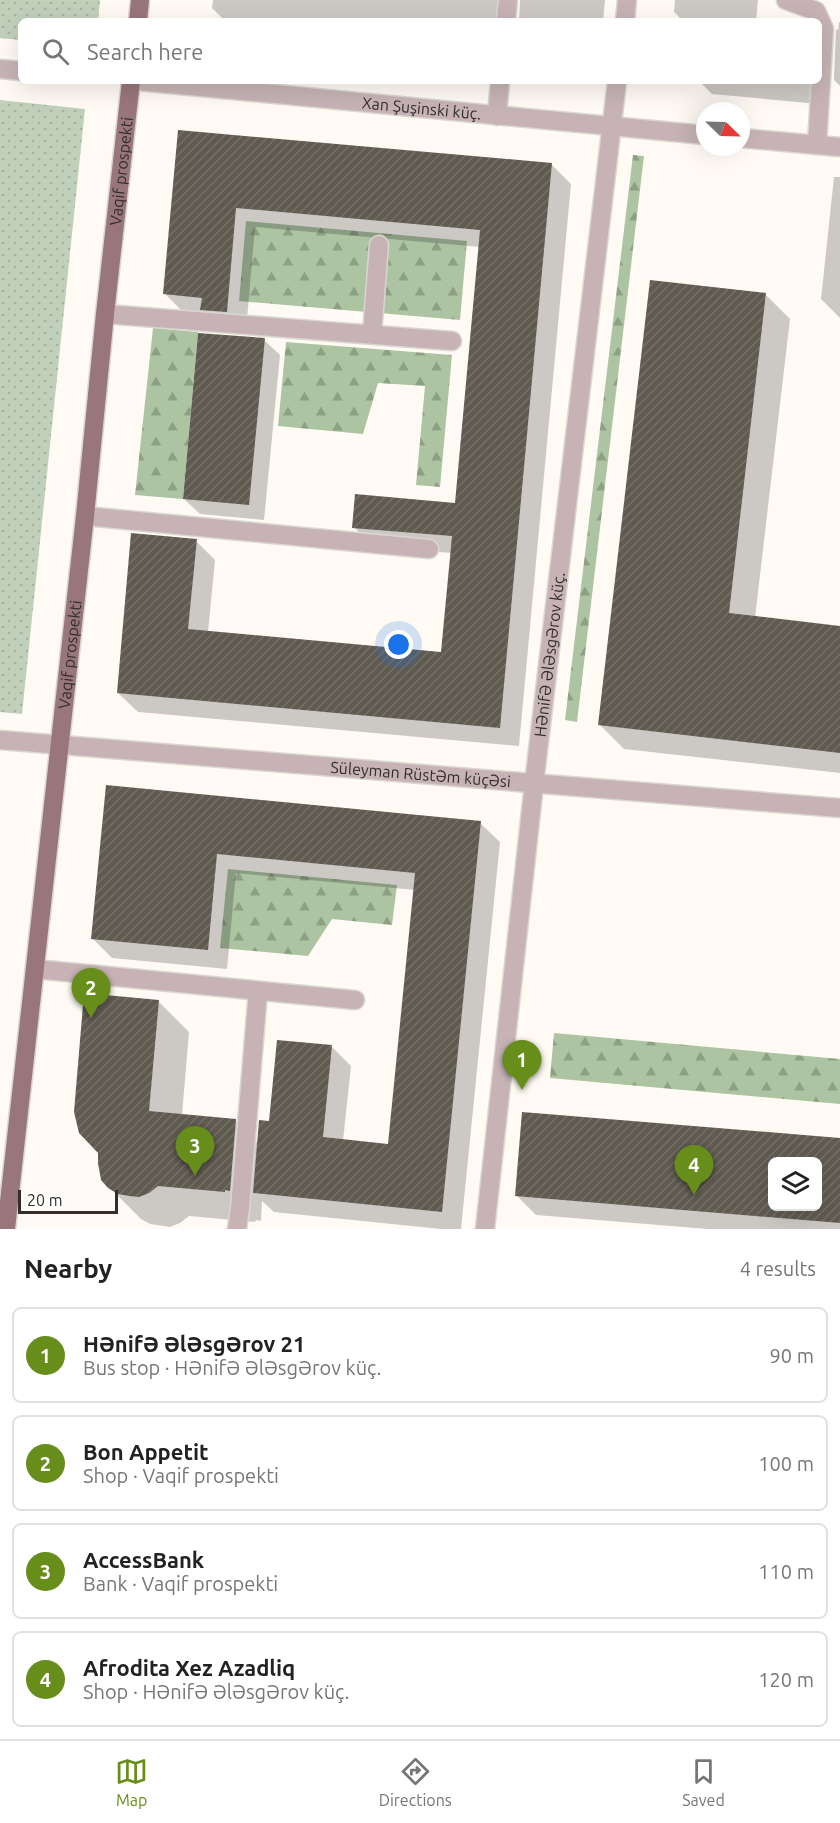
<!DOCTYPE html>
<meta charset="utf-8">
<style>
:root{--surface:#fff;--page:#f2f2f2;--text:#222;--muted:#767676;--line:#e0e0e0;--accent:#678e1a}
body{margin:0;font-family:Ubuntu,sans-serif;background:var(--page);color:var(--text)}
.controls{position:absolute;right:18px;bottom:18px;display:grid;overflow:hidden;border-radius:9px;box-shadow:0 6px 24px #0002}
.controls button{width:54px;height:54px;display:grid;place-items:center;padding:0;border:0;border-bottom:2px solid var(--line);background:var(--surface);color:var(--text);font:30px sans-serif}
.compass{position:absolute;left:696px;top:102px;width:54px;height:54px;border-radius:50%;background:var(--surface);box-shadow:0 6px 24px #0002;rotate:113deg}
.scale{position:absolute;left:18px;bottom:15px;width:100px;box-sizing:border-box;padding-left:6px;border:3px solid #322f2b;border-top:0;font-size:16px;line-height:21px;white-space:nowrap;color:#322f2b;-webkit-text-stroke:4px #fff;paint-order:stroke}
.you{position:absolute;left:399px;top:645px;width:21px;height:21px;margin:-15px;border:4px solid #fff;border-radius:50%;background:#1a73e8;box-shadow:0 0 0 9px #1a73e833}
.badge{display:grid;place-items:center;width:39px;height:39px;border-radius:50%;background:var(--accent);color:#fff;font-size:20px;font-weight:700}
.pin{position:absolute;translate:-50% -50px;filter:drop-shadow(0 2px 3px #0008)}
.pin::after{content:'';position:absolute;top:32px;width:21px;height:18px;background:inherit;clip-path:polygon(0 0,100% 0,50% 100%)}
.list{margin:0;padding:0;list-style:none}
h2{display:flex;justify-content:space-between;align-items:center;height:78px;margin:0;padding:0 24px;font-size:26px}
h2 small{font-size:20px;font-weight:400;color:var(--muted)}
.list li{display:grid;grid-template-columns:39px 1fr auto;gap:18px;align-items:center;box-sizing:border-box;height:96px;margin:0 12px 12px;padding:0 12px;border:2px solid var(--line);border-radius:9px}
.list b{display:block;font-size:22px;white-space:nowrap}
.list p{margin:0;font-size:20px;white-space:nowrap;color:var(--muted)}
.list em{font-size:20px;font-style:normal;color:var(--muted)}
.icon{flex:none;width:33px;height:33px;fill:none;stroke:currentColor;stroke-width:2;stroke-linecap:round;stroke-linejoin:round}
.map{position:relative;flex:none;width:840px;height:1229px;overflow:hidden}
.search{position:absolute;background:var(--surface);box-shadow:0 6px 24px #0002;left:18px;right:18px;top:18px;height:66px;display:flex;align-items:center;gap:15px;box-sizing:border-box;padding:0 21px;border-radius:9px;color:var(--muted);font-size:22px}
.sheet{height:510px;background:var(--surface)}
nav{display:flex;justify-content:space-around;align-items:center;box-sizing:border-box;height:84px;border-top:2px solid var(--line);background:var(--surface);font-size:16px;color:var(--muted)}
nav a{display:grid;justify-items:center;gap:3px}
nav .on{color:var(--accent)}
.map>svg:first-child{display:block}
.forest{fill:url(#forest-firs)}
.park{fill:url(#park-dots)}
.shadow{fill:#0003;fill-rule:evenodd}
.building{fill:url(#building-hatch);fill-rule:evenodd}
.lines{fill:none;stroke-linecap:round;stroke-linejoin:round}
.minor-casing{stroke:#dad6d0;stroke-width:21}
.major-casing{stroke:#dad6d0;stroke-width:21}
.minor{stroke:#c7b3b6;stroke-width:18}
.major{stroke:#99767b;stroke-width:18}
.labels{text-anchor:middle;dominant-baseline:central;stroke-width:6;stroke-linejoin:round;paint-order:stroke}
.street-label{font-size:16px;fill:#322f2b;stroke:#fff}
</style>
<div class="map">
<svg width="840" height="1229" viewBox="0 0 840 1229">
<defs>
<pattern id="forest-firs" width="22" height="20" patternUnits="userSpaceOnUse" patternTransform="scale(1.5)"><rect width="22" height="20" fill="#acc4a2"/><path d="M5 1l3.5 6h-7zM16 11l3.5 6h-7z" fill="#8da084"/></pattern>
<pattern id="park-dots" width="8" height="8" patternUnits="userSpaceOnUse" patternTransform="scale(1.5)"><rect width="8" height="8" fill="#c1d0bb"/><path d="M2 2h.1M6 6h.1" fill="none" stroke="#a6b3a1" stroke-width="1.8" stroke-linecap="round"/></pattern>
<pattern id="building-hatch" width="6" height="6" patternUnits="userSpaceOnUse" patternTransform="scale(1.5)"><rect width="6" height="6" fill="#605b51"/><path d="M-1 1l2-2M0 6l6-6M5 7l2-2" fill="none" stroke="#746f67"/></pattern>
</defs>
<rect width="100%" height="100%" fill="#fffbf4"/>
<g class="forest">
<path d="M633 155 644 156 577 722 565 720Z"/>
<path d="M246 221 467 241 460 320 239 301Z"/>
<path d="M153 328 198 332 183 499 135 495Z"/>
<path d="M286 342 452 355 440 487 416 485 425 386 378 383 363 434 278 426Z"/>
<path d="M228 869 397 885 392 925 332 919 308 956 220 948Z"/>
<path d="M554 1033 840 1059V1104L550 1078Z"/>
</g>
<g class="park">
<path d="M0 0H100L98 21H21V40L0 38Z"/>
<path d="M0 100 85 109 22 714 0 712Z"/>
</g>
<g class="shadow">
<path d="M213 0H499L511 21H225L212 8Z"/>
<path d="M520 0H605L603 21H519Z"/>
<path d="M675 0H758L756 21H683L674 12Z"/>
<path d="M839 22H840V86L834 80 836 29 838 30Z"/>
<path d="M699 81H819V104L712 94Z"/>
<path d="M180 131 552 165 571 184 519 746 138 712 118 693 196 541 215 560 208 632 443 654 452 553 373 547 354 527 457 504 480 247 255 227 246 331 184 313 165 294Z"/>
<path d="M834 177H840V318L821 299Z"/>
<path d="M766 295 790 319 755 618 840 628V773L624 749 599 724Z"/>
<path d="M264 340 280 355 264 520 200 514 184 499Z"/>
<path d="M107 786 480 823 500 842 461 1229H441L274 1212 262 1201 261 1221 256 1220 255 1222 189 1216 180 1223 170 1227 150 1224 141 1219 109 1187 158 1001 189 1032 182 1115 235 1120 258 1143 270 1123 331 1046 351 1066 343 1141 389 1145 415 890 236 873 227 969 112 958 92 938Z"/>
<path d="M840 1140V1229H708L536 1215 516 1195ZM772 1162H818V1206H772Z"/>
</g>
<g class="building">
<path d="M178 130 552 163 500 728 117 693 131 533 197 539 188 629 441 652 452 536 352 528 355 494 455 503 480 230 236 208 227 312 200 310 202 298 163 294Z"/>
<path d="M650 280 766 293 729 613 840 626V753L598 725Z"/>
<path d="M198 333 265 338 249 505 183 499Z"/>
<path d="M106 785 481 821 442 1212 253 1193 259 1120 269 1121 277 1040 332 1045 323 1137 388 1144 415 873 217 854 208 950 91 939Z"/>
<path d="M84 993 159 1000 149 1111 236 1119 230 1191 225 1190V1192L158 1186 149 1193 139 1197 129 1196 118 1194 108 1188 101 1180 98 1163V1153L79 1133 74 1112Z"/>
<path d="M522 1112 840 1138V1223L515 1196ZM772 1161H818V1206H772Z"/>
</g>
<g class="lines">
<g class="minor-casing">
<g id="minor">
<path d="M786 0 816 11 824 29 817 145"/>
<path d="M506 21 508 0"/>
<path d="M625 21 627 0"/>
<path d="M0 69 21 71"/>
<path id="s1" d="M138 81 705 135"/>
<path d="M497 116 500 81"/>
<path d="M741 138 840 147"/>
<path d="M105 314 452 341"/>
<path d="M372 334 379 245"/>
<path d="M85 516 429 549"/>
<path id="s2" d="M0 740 840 808"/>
<path d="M35 969 355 1000"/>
<path d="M237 1229 240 1208 258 991"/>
<path id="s3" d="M485 1229 534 784 617 81"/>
</g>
</g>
<g class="major-casing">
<g id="major">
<path d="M138 21 140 0"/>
<path id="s4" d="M6 1229 85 516 105 314 131 81"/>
</g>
</g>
<use href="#minor" class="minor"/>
<use href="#major" class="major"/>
</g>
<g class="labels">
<g class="street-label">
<text stroke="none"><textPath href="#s1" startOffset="285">Xan Şuşinski küç.</textPath></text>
<text stroke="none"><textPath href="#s4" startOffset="1064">Vaqif prospekti</textPath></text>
<text stroke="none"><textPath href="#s4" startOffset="578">Vaqif prospekti</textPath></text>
<text stroke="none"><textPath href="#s3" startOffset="578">Hənifə Ələsgərov küç.</textPath></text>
<text stroke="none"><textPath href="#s2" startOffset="422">Süleyman Rüstəm küçəsi</textPath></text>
</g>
</g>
</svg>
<div class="controls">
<button><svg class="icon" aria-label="layers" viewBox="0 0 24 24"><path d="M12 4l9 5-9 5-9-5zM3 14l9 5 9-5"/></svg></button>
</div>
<svg class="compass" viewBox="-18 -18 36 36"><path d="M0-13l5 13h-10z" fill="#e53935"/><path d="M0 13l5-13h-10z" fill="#767676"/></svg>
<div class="scale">20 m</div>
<div class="you"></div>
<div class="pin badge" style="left:522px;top:1090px">1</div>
<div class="pin badge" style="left:91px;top:1018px">2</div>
<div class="pin badge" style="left:195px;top:1176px">3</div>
<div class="pin badge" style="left:694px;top:1195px">4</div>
<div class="search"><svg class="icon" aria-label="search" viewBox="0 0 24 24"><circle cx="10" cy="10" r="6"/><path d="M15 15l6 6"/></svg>Search here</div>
</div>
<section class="sheet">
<h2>Nearby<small>4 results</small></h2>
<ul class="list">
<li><span class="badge">1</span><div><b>Hənifə Ələsgərov 21</b><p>Bus stop · Hənifə Ələsgərov küç.</p></div><em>90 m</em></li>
<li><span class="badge">2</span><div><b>Bon Appetit</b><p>Shop · Vaqif prospekti</p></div><em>100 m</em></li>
<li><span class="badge">3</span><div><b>AccessBank</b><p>Bank · Vaqif prospekti</p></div><em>110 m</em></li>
<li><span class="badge">4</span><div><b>Afrodita Xez Azadliq</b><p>Shop · Hənifə Ələsgərov küç.</p></div><em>120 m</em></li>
</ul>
</section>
<nav>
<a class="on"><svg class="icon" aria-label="map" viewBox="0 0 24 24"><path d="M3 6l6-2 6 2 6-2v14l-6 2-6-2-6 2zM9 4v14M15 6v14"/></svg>Map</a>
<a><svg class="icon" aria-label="directions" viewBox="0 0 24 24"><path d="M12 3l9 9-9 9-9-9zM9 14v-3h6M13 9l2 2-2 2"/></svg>Directions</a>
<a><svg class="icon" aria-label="saved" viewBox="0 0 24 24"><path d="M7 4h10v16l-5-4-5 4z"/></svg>Saved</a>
</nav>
